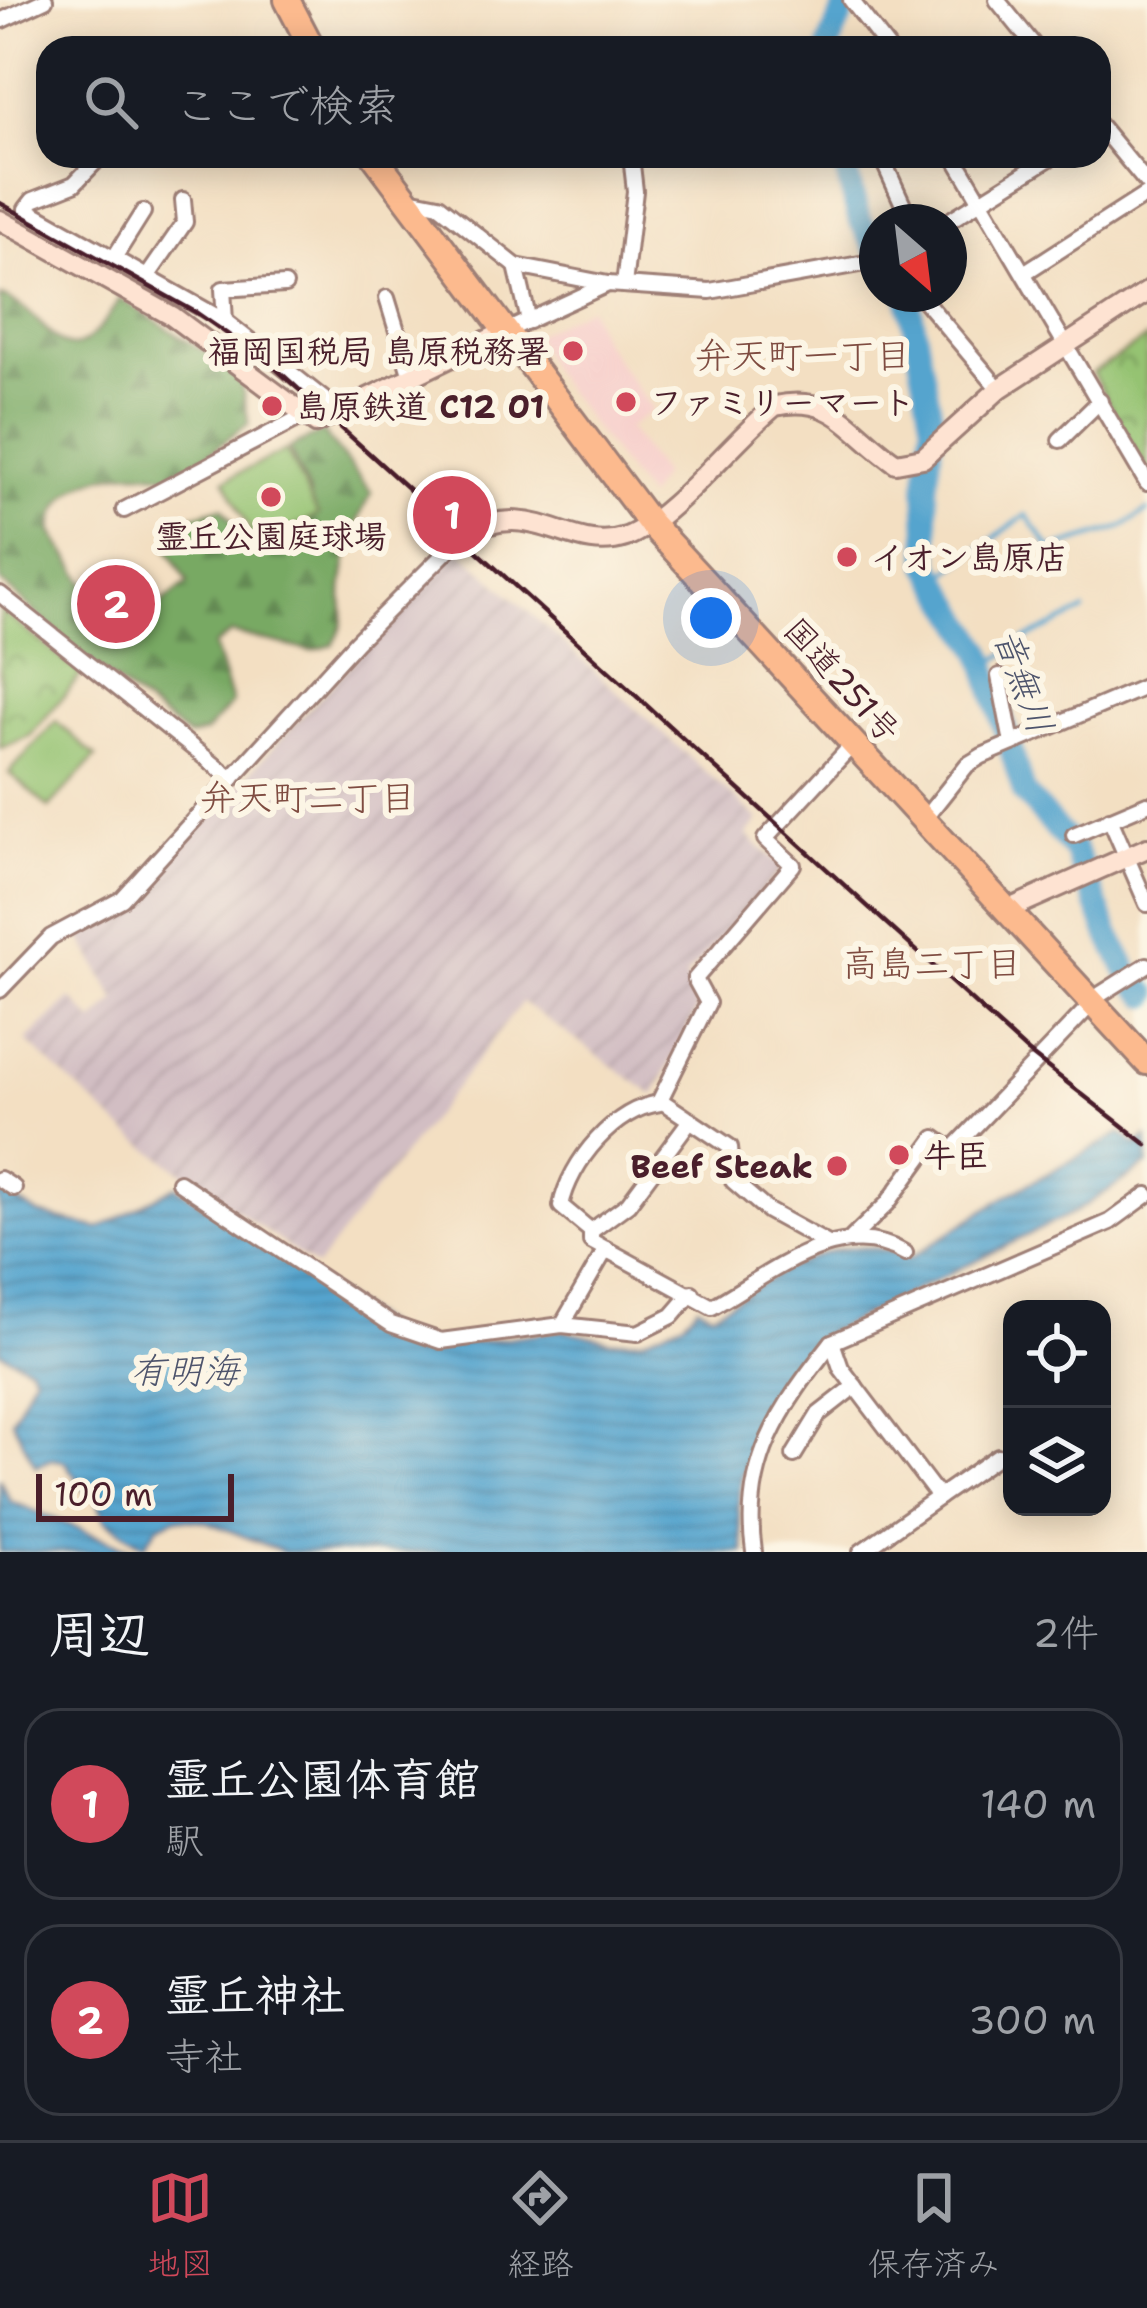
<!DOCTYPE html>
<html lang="ja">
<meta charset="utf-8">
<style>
:root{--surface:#171b24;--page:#20242c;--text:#f1f3f6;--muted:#9ea1a6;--line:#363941;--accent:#d1495b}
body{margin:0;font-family:"Shantell Sans","Klee One",sans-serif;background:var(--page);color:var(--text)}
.controls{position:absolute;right:36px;bottom:36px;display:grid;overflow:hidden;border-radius:24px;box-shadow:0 6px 30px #0003}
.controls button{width:108px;height:108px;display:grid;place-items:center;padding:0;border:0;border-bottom:3px solid var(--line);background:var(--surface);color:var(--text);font:60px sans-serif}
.compass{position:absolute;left:859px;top:204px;width:108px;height:108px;border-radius:50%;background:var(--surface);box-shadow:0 6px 30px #0003;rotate:152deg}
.scale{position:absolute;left:36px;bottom:30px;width:198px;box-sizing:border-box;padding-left:12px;border:6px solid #4a1f2b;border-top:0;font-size:33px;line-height:42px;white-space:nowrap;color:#4a1f2b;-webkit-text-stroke:9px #fcf5e5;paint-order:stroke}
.you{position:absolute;left:711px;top:618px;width:42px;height:42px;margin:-30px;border:9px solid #fff;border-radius:50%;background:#1a73e8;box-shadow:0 0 0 18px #1a73e833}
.badge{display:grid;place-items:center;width:78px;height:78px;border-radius:50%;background:var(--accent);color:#fff;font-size:39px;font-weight:700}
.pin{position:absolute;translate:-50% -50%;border:6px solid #fff;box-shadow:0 3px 12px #0006}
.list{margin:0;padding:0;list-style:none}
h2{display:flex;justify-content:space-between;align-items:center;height:156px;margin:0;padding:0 48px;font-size:51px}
h2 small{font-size:39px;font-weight:400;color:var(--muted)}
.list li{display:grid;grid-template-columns:78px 1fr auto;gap:36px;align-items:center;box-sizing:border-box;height:192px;margin:0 24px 24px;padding:0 24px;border:3px solid var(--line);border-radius:36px}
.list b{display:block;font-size:45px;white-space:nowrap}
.list p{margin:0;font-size:39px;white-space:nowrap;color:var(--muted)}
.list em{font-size:39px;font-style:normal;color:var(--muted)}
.icon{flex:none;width:66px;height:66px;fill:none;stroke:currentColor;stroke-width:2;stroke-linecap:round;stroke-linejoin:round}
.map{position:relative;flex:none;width:1147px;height:1552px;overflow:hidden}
.search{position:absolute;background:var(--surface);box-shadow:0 6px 30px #0003;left:36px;right:36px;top:36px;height:132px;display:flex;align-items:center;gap:30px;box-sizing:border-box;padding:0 42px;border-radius:36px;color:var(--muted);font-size:45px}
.sheet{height:588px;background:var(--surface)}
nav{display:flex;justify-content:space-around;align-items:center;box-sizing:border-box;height:168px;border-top:3px solid var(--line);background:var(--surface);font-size:33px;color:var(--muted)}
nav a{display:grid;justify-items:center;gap:6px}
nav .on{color:var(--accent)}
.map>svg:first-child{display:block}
.built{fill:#f7d0cc}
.industrial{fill:url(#industrial-furrows)}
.forest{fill:url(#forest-firs);stroke:#616448;stroke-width:3}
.park{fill:url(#park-crowns);stroke:#70714e;stroke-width:3}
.pitch{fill:#95c372;stroke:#70714e;stroke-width:3}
.water{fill:url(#water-rules);stroke:#4f627c;stroke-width:3}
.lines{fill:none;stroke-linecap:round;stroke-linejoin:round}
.stream{stroke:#54a4ce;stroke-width:4.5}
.river{stroke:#54a4ce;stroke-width:24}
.street-casing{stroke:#9e7f76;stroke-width:20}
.secondary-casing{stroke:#9e7f76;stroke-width:24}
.highway-casing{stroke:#9e7f76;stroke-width:30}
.street{stroke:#fff;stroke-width:14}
.secondary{stroke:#fee3d2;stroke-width:18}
.highway{stroke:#fcba8e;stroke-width:24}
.rail{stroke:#4a1f2b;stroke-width:4.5}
.poi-dot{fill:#d1495b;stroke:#fcf5e5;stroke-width:4.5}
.labels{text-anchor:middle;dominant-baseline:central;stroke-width:12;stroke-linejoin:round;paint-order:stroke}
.poi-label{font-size:33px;font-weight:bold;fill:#4a1f2b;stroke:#fcf5e5;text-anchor:start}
.street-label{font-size:33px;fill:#4a1f2b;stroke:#fcf5e5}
.neighbourhood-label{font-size:36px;fill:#7f4c41;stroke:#fcf5e5}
.water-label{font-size:36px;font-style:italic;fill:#4e546c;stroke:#fcf5e5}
</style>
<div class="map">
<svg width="1147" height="1552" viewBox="0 0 1147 1552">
<defs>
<pattern id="industrial-furrows" width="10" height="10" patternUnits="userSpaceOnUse" patternTransform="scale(3)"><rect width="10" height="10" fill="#d2bec3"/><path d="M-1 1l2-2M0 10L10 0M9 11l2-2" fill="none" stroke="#b6a3a8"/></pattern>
<pattern id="forest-firs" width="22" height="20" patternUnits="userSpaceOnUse" patternTransform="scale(3)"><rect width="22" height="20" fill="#78a964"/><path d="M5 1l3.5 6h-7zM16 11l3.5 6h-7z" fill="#648953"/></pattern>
<pattern id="park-crowns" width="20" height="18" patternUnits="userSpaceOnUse" patternTransform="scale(3)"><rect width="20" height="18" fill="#95c372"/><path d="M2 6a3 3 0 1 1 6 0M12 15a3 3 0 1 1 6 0" fill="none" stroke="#7c9e5e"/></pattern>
<pattern id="water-rules" width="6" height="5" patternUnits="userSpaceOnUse" patternTransform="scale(3)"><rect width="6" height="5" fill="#54a4ce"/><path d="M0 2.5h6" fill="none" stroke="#4885a7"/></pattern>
</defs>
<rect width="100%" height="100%" fill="#fcf5e5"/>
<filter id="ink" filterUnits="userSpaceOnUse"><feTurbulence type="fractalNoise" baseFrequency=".00833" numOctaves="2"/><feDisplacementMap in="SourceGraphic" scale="24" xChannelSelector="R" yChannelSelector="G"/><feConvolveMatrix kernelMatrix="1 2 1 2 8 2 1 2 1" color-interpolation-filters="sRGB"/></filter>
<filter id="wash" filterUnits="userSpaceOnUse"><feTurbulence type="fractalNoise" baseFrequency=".004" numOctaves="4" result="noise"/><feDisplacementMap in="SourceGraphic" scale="48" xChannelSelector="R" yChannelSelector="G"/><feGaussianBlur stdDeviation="2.7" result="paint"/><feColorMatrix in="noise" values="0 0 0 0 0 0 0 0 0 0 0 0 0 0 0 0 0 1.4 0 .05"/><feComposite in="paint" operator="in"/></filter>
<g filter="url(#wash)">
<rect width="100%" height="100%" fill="#f3dfc2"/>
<path class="built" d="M589 307 602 340 653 410 628 428 662 474 647 498 551 371 534 335Z"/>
<path class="industrial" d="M458 548 759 820 747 835 783 868 686 976 697 1009 654 1095 522 1002 316 1267 127 1133 26 1041 71 998 94 1022 116 1000 77 931 110 924Z"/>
<path class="forest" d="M0 296C57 313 60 398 120 298L239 374 249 423 175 479C133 462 53 476 52 532L117 631H126L188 582 166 545 191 516 222 507 242 535 306 504 310 496 289 448 323 432 372 493C355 519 348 551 343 582 339 612 351 615 333 645L311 651 231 633 214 646 232 703 205 733 189 737 99 670 0 581Z"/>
<g class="park">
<path d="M1147 338V473L1092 373Z"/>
<path d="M0 610 82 674 30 736 0 748Z"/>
</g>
<g class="pitch">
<path d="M286 450 318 515 257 545 225 480Z"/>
<path d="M56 721 96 757 49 808 9 773Z"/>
</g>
<g class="water">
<path d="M1121 1133 1137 1145 1147 1137V1165L1077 1211 817 1338 768 1410 742 1475 738 1505 744 1552H284L205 1521 176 1518 158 1526 144 1546 105 1520 95 1494 90 1497 64 1461 51 1459 36 1467 12 1420 34 1375 30 1367 0 1352V1191L38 1214 99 1229 176 1186 394 1333 444 1347 563 1330 611 1341 643 1339 684 1321 697 1306 712 1313C775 1279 838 1222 909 1259L1003 1198Z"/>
<path d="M0 1478 10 1501 137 1552H0Z"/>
</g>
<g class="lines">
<g class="stream">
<path d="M938 579 1026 515 1051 549 1120 528 1147 511"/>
<path d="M987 667 1024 640 1084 611"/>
</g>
<g class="river">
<path d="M828 48 846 4"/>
<path d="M842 156 859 218 877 250"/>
<path d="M908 294 933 425 926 489 929 565 982 652 1024 793 1075 850 1107 931 1132 980 1147 995"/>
</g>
</g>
</g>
<g filter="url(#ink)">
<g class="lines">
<g class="street-casing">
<g id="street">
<path d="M851 0 888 48"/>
<path d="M997 0 1036 48"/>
<path d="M0 21 45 0"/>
<path d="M1099 125 1147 183"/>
<path d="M101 156 74 184 33 200 26 209 225 321 340 412"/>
<path d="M881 156 911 222"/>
<path d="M954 156 1147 483"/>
<path d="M409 199 439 205 516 266 608 284 710 291 877 261"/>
<path d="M947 222 1053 156"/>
<path d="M114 258 143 212"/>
<path d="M516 266 529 321"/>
<path d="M1024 273 1147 194"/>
<path d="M147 277 185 222 183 200"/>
<path d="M624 285 635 191 631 156"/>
<path d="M919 294 999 389"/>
<path d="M387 298 411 377"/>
<path d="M225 321 223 289 285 285"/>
<path d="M506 331 608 284"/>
<path d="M1060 440 1100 401"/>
<path d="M124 510 305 415"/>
<path d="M0 594 232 779"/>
<path d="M999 676 1012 743"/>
<path d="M925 818 967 765 982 756 1147 686"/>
<path d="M1110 819 1147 904"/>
<path d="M1074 835 1147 804"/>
<path d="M0 990 51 937 122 899 356 642 463 535"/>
<path d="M688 1123 628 1204 591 1231V1241L712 1307C769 1275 839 1214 905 1253"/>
<path d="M0 1179 14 1188"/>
<path d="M179 1182 391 1324 441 1341 562 1325 638 1333 672 1316 692 1293"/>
<path d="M591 1231 561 1206C570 1162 614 1109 660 1103"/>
<path d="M852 1238 887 1204 935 1138 952 1150 1101 994 1147 965"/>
<path d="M828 1244 768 1211 733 1181 730 1147 660 1100 708 1003 695 979 793 865 765 839 854 743"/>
<path d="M562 1325 606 1249"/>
<path d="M794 1455 819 1414 855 1386"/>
<path d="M998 1456 939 1497 841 1368 832 1342 1110 1222 1147 1195"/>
<path d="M754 1552C741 1464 780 1408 832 1342"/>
<path d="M861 1552 939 1497"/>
</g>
</g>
<g class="secondary-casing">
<g id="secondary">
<path d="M0 220 172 316 316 423 506 331"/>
<path d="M463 535C536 495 569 556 626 537 670 521 735 438 775 406 835 393 850 432 896 463L923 458 999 389 1147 292"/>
<path d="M1009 909 1147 848"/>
</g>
</g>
<g class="highway-casing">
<g id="highway">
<path d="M287 0 312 48"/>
<path d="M374 156 650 523 1147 1062"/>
</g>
</g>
<use href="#street" class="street"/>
<use href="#secondary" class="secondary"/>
<use href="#highway" class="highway"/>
<path class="rail" d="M0 203 197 313 272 365 1028 1052 1147 1145"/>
</g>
</g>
<g class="poi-dot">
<circle cx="573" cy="351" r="12"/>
<circle cx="626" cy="402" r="12"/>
<circle cx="272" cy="406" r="12"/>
<circle cx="271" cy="497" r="12"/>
<circle cx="847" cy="557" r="12"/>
<circle cx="899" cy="1155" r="12"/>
<circle cx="837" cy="1166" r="12"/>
</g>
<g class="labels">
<g class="poi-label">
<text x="549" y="351" text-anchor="end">福岡国税局 島原税務署</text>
<text x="650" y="402">ファミリーマート</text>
<text x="296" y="406">島原鉄道 C12 01</text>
<text x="271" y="536" text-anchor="middle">霊丘公園庭球場</text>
<text x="871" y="557">イオン島原店</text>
<text x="923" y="1155">牛臣</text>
<text x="813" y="1166" text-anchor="end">Beef Steak</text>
</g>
<g class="street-label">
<text transform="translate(842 680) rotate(48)">国道251号</text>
</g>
<g class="neighbourhood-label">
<text x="803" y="355">弁天町一丁目</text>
<text x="308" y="797">弁天町二丁目</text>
<text x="932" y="963">高島二丁目</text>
</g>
<g class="water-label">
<text transform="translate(1024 681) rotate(70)">音無川</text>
<text x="185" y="1370">有明海</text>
</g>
</g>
</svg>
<div class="controls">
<button><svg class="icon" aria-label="locate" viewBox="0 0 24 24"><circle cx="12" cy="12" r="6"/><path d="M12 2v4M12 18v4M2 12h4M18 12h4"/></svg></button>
<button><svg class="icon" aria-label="layers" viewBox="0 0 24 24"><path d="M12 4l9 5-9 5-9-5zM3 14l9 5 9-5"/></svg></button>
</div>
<svg class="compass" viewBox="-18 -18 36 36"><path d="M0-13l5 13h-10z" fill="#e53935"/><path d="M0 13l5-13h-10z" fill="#9ea1a6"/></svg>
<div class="scale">100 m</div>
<div class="you"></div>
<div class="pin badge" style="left:452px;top:515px">1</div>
<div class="pin badge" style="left:116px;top:604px">2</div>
<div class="search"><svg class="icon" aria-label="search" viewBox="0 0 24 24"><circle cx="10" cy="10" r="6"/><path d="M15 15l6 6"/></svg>ここで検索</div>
</div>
<section class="sheet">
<h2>周辺<small>2件</small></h2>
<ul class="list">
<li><span class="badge">1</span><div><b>霊丘公園体育館</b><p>駅</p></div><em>140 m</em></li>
<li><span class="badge">2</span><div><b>霊丘神社</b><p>寺社</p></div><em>300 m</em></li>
</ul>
</section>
<nav>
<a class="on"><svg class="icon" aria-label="map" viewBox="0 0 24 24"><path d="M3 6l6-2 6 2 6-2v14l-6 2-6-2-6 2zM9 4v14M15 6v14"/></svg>地図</a>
<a><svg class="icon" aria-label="directions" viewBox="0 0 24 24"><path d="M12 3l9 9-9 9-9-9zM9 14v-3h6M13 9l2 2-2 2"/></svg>経路</a>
<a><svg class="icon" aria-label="saved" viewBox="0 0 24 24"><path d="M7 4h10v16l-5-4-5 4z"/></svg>保存済み</a>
</nav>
